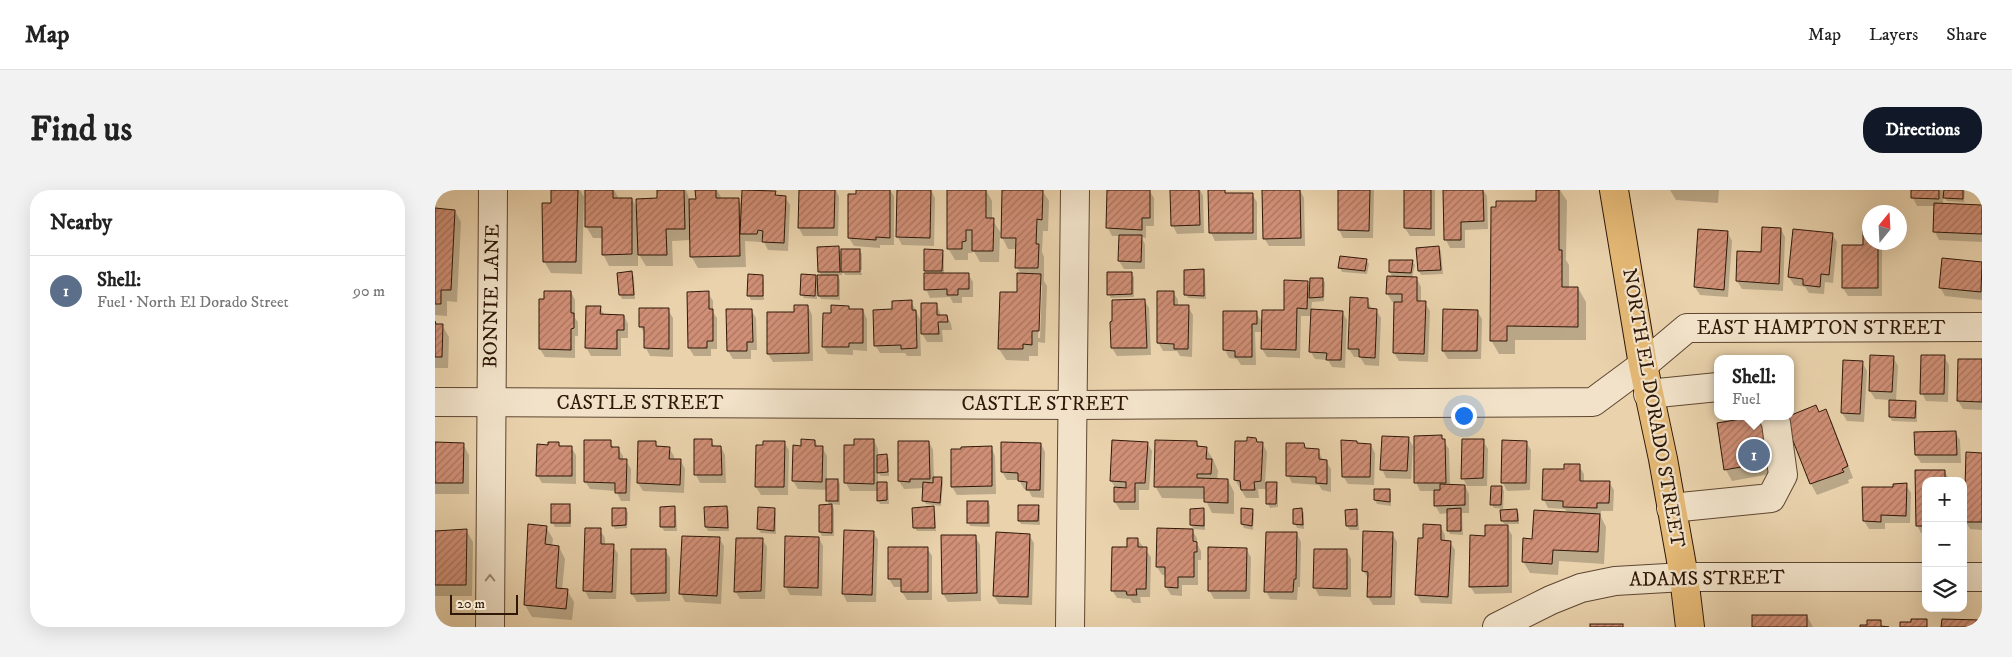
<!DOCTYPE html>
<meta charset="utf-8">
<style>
:root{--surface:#fff;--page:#f2f2f2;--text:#222;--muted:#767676;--line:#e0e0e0;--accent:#111827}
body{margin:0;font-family:"IM FELL DW Pica",serif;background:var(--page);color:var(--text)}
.controls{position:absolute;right:15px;bottom:15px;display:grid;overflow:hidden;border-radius:10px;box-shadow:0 5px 20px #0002}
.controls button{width:45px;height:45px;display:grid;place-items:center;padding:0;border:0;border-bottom:1px solid var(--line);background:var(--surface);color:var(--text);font:25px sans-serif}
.compass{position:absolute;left:1427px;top:15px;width:45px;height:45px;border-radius:50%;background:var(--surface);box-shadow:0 5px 20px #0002;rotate:18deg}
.scale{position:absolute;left:15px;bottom:12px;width:68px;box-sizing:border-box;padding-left:5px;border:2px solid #2f1808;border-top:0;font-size:14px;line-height:18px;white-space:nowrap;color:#2f1808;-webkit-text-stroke:4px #f1e2c9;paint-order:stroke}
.you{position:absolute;left:1028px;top:225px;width:18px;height:18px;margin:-12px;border:4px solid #fff;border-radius:50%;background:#1a73e8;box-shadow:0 0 0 8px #1a73e833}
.badge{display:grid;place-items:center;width:32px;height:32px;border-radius:50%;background:var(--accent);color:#fff;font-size:16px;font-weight:700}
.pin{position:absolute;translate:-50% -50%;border:2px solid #fff;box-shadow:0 1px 5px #0006}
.popup{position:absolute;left:1279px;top:165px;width:80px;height:65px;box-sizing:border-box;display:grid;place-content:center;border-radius:10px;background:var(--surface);filter:drop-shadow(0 1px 4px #0005);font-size:16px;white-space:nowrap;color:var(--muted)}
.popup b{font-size:19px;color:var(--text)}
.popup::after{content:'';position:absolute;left:50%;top:100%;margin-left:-10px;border:10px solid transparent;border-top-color:var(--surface)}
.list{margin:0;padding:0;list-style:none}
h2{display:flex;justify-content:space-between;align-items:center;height:65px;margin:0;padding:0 20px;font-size:21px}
h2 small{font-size:16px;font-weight:400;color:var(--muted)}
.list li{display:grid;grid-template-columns:32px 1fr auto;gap:15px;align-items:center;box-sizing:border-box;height:70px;padding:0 20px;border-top:1px solid var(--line)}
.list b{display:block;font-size:19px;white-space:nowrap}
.list p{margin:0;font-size:16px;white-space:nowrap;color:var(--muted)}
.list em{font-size:16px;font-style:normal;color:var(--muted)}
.icon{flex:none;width:28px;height:28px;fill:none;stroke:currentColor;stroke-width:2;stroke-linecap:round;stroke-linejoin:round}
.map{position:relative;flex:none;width:1547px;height:437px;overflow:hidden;border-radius:20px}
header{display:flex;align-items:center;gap:30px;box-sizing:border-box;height:70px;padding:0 25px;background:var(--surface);border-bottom:1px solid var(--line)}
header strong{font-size:24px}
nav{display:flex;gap:28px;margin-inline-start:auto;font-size:18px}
.intro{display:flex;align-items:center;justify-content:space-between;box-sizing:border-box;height:120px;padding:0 30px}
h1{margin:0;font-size:35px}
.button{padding:12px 22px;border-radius:20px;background:var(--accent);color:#fff;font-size:18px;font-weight:700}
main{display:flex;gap:30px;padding:0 30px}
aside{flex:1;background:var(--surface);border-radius:20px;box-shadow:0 5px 20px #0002}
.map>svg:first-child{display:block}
.shadow{fill:#0003;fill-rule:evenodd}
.building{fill:url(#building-hatch);stroke:#2f1808}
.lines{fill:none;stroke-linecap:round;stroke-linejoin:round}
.minor-casing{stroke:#5e4631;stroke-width:30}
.major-casing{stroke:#2f1808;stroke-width:30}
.minor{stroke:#f1e2c9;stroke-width:28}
.major{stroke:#e4b976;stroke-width:28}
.oneway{stroke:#9a8772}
.labels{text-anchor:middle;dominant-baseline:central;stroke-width:4.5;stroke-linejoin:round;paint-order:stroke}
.street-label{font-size:20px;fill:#2f1808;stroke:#f1e2c9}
</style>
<header>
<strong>Map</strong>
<nav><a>Map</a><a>Layers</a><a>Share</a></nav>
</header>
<div class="intro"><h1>Find us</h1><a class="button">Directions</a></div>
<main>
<aside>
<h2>Nearby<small></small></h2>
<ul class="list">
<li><span class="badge" style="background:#5c6f8a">1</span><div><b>Shell:</b><p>Fuel · North El Dorado Street</p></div><em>90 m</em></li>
</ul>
</aside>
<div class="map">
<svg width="1547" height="437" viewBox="0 0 1547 437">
<defs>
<pattern id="building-hatch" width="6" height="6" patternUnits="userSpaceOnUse" patternTransform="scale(1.25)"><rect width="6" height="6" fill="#d08f76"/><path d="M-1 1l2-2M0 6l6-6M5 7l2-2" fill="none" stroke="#a9745f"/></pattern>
</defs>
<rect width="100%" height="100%" fill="#e9d2ac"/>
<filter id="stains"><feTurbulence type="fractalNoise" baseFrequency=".004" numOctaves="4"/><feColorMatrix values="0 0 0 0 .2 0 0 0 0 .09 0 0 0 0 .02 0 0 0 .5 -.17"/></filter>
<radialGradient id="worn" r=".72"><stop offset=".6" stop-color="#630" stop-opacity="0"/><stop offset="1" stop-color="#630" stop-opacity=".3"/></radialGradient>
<g class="shadow">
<path d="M117 0H145L149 7 147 84 116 83 109 71 118 15Z"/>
<path d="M151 0H179L184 9H197L203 20 224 9 223 0H251L255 11 262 10V0H282L287 9H303L308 17V0H332L333 2H340L342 7H350L355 15 353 61 333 60 327 48 326 52 310 51 311 77 263 78 256 66V50L237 51 238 76H211L203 63V76H174L168 64V48H158L151 36Z"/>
<path d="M365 0H401L404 7 403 46H368L364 38Z"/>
<path d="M438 0H455L459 6V55H445V58L419 56 414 48 422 5Z"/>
<path d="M463 0H496L500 8 499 56 467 55 462 46Z"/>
<path d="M514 0H551L557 11V29L567 45 569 0H607L614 11 613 41H608L607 62 609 67V91L612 96 610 153 603 152V166H594V171L571 170 564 159 583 104 586 84 582 77V59H573L565 43 564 72H545L537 58V63H533V70H520L513 58ZM605 95H607L605 148H603Z"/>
<path d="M673 0H714L719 8V36H711V48L706 47 710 54V79H689L684 71 685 46H677L673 38Z"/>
<path d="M737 0H765L768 6 769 43 742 44 738 36Z"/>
<path d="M789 0 791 5 817 4 822 12V50L780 51 776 43Z"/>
<path d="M865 0 869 8 870 56H834L829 48Z"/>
<path d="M904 0H939L938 48H908L904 40Z"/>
<path d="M970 0H1000V46H975L970 38Z"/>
<path d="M1009 0H1048L1052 6 1053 39 1030 40V58H1015L1011 50Z"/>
<path d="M1102 0H1125L1132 11 1131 70 1134 75V98H1143L1151 112V150H1080V164H1064L1056 150 1102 13Z"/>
<path d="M1235 0H1284L1283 13 1241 10Z"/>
<path d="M1478 0H1530L1529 12 1512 11 1508 5V15L1547 16V52L1504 50 1500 42V16H1482L1478 8Z"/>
<path d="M0 14 3 20 20 21 26 32 22 112 12 111V126L0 125Z"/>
<path d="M1346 39 1350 47 1348 101 1307 99 1302 91Z"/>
<path d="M1430 41H1434V52H1447V106H1413L1408 98 1430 56Z"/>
<path d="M1293 43 1297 51 1293 107 1265 105 1260 97Z"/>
<path d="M1397 44 1402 52 1398 93 1390 92 1389 104 1374 103 1370 97 1359 95 1354 87Z"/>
<path d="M403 57 408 65 424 60 427 64V80L406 79 407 85H402L405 90V110L386 109 382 102V109L369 108 367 104 380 86 384 92 387 87 384 81Z"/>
<path d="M1003 57 1006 61 1008 84 986 85 984 81 982 59Z"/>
<path d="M507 61 509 65V84H533L538 92V107H527V113H518L515 107 495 108 491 99 492 84 490 81Z"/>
<path d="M931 70 934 74 932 84 907 82 905 78Z"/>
<path d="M1509 70 1547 74V110L1510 106 1505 97Z"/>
<path d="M977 72 980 75 977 88 982 89 986 97V113H990L995 121 993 172 964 171 959 163 960 112H957L952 103 958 88 955 82Z"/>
<path d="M768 81 770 85 771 109 753 108 751 104Z"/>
<path d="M197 83 199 87 200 109H187L185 105Z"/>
<path d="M409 83H427V85H410Z"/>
<path d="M696 83 699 87V107L676 108 674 104Z"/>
<path d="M327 86 329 90V110H316L314 106Z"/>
<path d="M888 89 890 93 889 111 877 112 876 121 907 122 912 130 910 178 897 177 893 170 880 169 875 161 877 126H866L865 168 832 167 827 159V142H820L821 175H806L802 169 794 168 790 160 821 123 828 133 850 122 872 92 875 98Z"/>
<path d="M136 102 140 110V128L143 132V146H140V168L110 167 105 159V110Z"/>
<path d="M738 102 743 110V116L753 117 758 125 757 167 745 166 742 161H728L723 152Z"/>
<path d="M273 103 278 111V122L282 128V159H276V166H259L254 158Z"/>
<path d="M932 109 937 120H941L946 128 944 176 930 175 925 167H919L914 159Z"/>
<path d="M709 110 714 118 716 165 682 166 677 158Z"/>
<path d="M476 111 487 133 502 114 506 126H512L516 134 517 140H507L508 152H492L485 140 486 166H472L470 163H445L440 155 458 120Z"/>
<path d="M373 116 377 125 378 171 338 172 333 164Z"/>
<path d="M413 117 415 120H428L432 129V161L418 160V165L393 164 388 156 398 124Z"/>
<path d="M165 118 170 126H189L193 134V148H186V166H156L151 157Z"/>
<path d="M233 120 238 128V167L215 166 211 158 210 144 205 136Z"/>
<path d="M316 120 321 128 322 160H316V169H298L293 161Z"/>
<path d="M1042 121 1047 129 1046 169H1013L1008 161Z"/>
<path d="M0 134 7 135 14 147 13 178H0Z"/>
<path d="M1436 167H1458L1463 176 1461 211 1480 212 1482 216V232L1457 231 1455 227V210L1440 209 1435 201Z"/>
<path d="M1509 167 1514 175 1513 212 1491 211 1487 203Z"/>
<path d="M1524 170 1547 171V220L1528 219 1523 211Z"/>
<path d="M1427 172 1432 181 1429 232 1412 231 1407 223Z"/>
<path d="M1390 221 1397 232 1418 288 1413 290 1414 293 1382 305 1376 294 1350 229Z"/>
<path d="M1283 234 1346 282 1297 291 1291 280Z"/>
<path d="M1520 242 1525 250 1526 273H1486L1481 265Z"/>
<path d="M1006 247 1014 259 1015 295 1032 296 1028 288 1048 251 1053 259 1052 296H1030L1034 304V323H1027L1028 345 1015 344 1013 340V323L1005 324 1000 315 1001 301H985L981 292Z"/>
<path d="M973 248 978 256 976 289 951 288 947 279Z"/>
<path d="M821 249 823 253H827L832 262 830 293H841L843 297V317L835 318 833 314 832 299H823L824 308H811L800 290 813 252Z"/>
<path d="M276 250 280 257H286L290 265 291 293H265L261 285Z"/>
<path d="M380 251 383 257H387L392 266V290H403L405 294V315L396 314 399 319V346H387L385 342V316H395L392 310V300L363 299 358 291 359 257H367Z"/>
<path d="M439 251 443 259V266H452L454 270V286H446L443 282V293H451L453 297 454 314H445L443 310V301H415L411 293 420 256Z"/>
<path d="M175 252 179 258H183L188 266V271H191L196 279 195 311H186L181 301 155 299 150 291Z"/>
<path d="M349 252 354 260 353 305H326L321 297Z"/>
<path d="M494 252 498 260 499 288H506L508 292 506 316 491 314 488 310 489 298 469 299 464 291Z"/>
<path d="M762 252 765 258H771L778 269 783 281 782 290H793L799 302V324L777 323 770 309 727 308 720 296Z"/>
<path d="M1091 252 1096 260 1095 300 1072 301 1068 293Z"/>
<path d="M123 253 126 257H136L141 265V294L107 293 102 285 114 256Z"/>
<path d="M220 253 223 258H234L239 266V270L246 271 250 279 249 303 208 301 203 293Z"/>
<path d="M712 253 717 261 714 300H704V320H685L680 312V297L676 291Z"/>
<path d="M0 254H28L34 265V304H0Z"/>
<path d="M606 254 610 262 609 308 597 307 593 299H589L584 290H572L567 282Z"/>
<path d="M868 254 871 260H883L888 271H891L896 279V302L887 300 884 295 857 293 853 285Z"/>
<path d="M922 255H936L940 263 939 295 913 294 908 286Z"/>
<path d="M556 257 560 266 561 304 522 305 517 297Z"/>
<path d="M1547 264V340L1535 339 1530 331Z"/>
<path d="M1144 276 1149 284V292H1174L1179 300 1178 321H1166V325H1165L1171 337 1169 374 1124 371 1123 385 1095 383 1088 371 1099 350 1133 323 1130 319 1113 318 1109 310V280H1130Z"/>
<path d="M1482 281H1509L1514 289V291H1491V344L1486 343 1482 335Z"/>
<path d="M1471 295 1476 303 1475 333H1450V339H1434L1429 331 1459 298Z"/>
<path d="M1066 297 1069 301 1068 319 1059 318 1057 314Z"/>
<path d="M954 300 956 304V316L942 314 940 310Z"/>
<path d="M553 312 555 316V337L535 336 533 332Z"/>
<path d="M117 316H134L136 320V337H120L118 333Z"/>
<path d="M603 316 605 320V335L586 334 584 330Z"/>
<path d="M291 317 294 321V341H273L271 337Z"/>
<path d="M239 318 241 321 242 341H229L227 337Z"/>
<path d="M498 318 500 321 501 341H482L479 337Z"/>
<path d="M190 319 193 323 192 338 180 339 178 335Z"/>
<path d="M339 319 341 323V344L326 343 323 339Z"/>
<path d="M768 320 770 324V340L759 339 756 335Z"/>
<path d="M817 320 819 324 818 340 809 338 807 334Z"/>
<path d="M867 320 869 323V339L862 338 860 334Z"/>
<path d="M1081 320 1084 324V334H1069L1067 330Z"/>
<path d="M921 321 923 324 924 340H915L912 336Z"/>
<path d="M94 336 111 337 118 349 117 356 124 357 130 369 127 400H132L139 412 137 430 97 427 90 415Z"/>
<path d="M1005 336 1010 345V352H1015L1020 360 1017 414 986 413 982 405 989 350Z"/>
<path d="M1072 337 1077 345V403L1040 404 1035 396 1052 347Z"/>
<path d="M723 339 757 340 762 348V354L766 361V370H763V395H747V406L736 405 731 397V385H727L722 377Z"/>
<path d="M31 340 38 352 37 406H0V341Z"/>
<path d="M165 340 170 348V356H178L183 364 181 409H154L150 401Z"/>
<path d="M438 342 443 350 441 412H412L408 404Z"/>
<path d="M957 343 962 352 960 415H938L933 407 934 389 928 381Z"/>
<path d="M862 344 866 352 865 397H863L862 410 835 409 831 401Z"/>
<path d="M594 345 599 353 597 415 564 414 559 406Z"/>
<path d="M540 346 545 355 546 411 513 412 508 404Z"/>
<path d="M248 347 284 348 289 356 286 414 250 412 246 404Z"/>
<path d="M384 348 388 356 387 406 355 405 351 397Z"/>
<path d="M327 349 332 357 330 409H305L300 401Z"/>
<path d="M703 350 716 367 715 407H705L706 413H698L695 409 682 408 677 400 693 358Z"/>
<path d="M492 358 497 366V410H472L467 402V397H459L454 389Z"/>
<path d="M811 359 816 367 815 409H779L774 400Z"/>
<path d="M230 360 235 368V411L202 412 197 404Z"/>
<path d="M912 361 916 369V407L884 406 880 398Z"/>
<path d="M1372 426 1378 437H1318Z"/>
</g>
<g class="building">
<path d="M116 0H143L141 72H108L107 13H116Z"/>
<path d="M150 0H178V8H197V64L167 65V37H150Z"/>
<path d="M222 0H249L250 39H231L232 65H203L201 9 222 8Z"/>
<path d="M260 0H281V8H304L305 66 255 67 254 9H261Z"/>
<path d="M307 0 341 1 340 5 351 6 349 53 327 52 328 41 323 40 322 44H305Z"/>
<path d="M364 0H400L399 38H363Z"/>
<path d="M421 0H455V48L441 47V50L413 48V4H421Z"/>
<path d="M462 0H496L495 48 461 47Z"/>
<path d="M512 0H551V28H559L558 61H537V40H531V51L527 52V59H512Z"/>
<path d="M567 0H608L607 30 602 29 601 54H604L603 78H580L581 48H566Z"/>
<path d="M672 0H715V28H707V40L671 38Z"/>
<path d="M735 0H764L765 35 736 36Z"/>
<path d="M773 0H790V3H818V43H774Z"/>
<path d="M827 0H865L866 48 828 49Z"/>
<path d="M903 0H935L934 41 903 40Z"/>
<path d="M969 0H996V39L969 38Z"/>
<path d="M1008 0H1048L1049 31 1026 32V50H1009Z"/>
<path d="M1101 0H1124V60H1127V97H1143V137L1072 136V151H1055L1056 17H1061V11H1101Z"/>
<path d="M1476 0H1504V9L1476 8Z"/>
<path d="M1509 0H1528V9L1508 8Z"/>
<path d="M1499 13 1547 15V44L1498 42Z"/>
<path d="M0 18 20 20 16 100H6V114H0Z"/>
<path d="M1327 37 1346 38 1344 94 1301 91 1302 61 1326 62Z"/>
<path d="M1263 39 1293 41 1289 100 1259 97Z"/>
<path d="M1358 39 1398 43 1394 85 1386 84 1385 97 1368 95V89L1353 87Z"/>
<path d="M1428 40H1434V52H1443V98H1407V55H1428Z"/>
<path d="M684 45H707L706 72 683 71Z"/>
<path d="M404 56 405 82H383L382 57Z"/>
<path d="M1004 56 1006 80 983 81 981 58Z"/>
<rect x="406" y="59" width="19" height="23"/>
<path d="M489 59 508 60 507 81H489Z"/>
<path d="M905 66 932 69 930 81 903 78Z"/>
<path d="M1507 68 1547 72 1546 102 1504 98Z"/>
<path d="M954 70H978L976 83 954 82Z"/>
<path d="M769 79V106L749 105V80Z"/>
<path d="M197 81 199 105H184L182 83Z"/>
<path d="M672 82H697V104L672 105Z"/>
<path d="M489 83H534V99H523V105H512V99L489 100Z"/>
<path d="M582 83 606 84 604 141H597V155L588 154V159H563L565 102H582Z"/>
<path d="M313 84 328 85V106H312Z"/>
<path d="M366 84 381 85 380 106 365 105Z"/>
<path d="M382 85H403V106H383Z"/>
<path d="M952 86 982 87V111H991L989 164 958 163 959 112H967V104H951Z"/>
<path d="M875 88H888V107L874 108Z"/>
<path d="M849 90 873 91 872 119 862 118 861 160 826 159 827 120H849Z"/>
<path d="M109 101H136V123H139V138L136 139V160L104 159V109H109Z"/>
<path d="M274 101V119H278V151H272V158H253L252 102Z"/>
<path d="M722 101H739V115H754L753 159H739V154L722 153Z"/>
<path d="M915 107 933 108V118L942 119 940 168 924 167V159H913Z"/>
<path d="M710 109 712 158H676L675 132 677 131V110Z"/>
<path d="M477 110V120H481L482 158 466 159V155L439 156 438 120 457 119V111Z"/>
<path d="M486 113H502V125H512L513 132H503L504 144H486Z"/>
<path d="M359 115H373L374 163 332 164V122H359Z"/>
<path d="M396 115 414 116V119H428V153H414V157H387L388 123H396Z"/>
<path d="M151 116H166L165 124 189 125V140H182V159L150 158Z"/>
<path d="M204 118H234V159L209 158V137H204Z"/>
<path d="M291 119H317L318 152H312V161H292Z"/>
<path d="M876 119 908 121 906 170H891L892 163 874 162Z"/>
<path d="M1008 119 1043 120 1042 161H1007Z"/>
<path d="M788 121H822V134H817V167H800V161L788 160Z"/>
<path d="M0 131 1 134H8L7 167H0Z"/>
<path d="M1435 165 1459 166 1457 202 1434 201Z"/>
<path d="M1486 165H1510L1509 204H1485Z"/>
<path d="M1523 169H1547V212L1522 211Z"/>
<path d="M1408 170 1428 171 1425 224 1406 223Z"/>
<path d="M1454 210 1481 211 1480 228 1454 227Z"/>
<path d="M1381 215 1384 222 1391 219 1413 276 1407 279 1409 282 1375 294 1349 228Z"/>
<path d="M1324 226H1333L1340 271 1289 280 1282 233Z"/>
<path d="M1521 241 1522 265H1480L1479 242Z"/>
<path d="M1007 245V249H1010L1011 293H979V246Z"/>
<path d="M947 246 974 247 972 281 945 280Z"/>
<path d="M812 247 821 248 822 252H828L826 291 819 292 820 300H806L805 291 799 290 800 251H812Z"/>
<path d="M259 249H277V256H286L287 285H259Z"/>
<path d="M366 249 380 250V256H388L387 292 357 291 358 255 366 256Z"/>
<path d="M419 249H439V294L409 293V255H419Z"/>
<path d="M1027 249H1049L1048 288 1026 289Z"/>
<path d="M149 250H176V257H184V269H192L191 303H180V293L149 292Z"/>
<path d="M677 250 713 252 710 293H700V312H679V297L691 298V292L675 291Z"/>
<path d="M720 250 762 251V256L772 257 771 269H777L776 284H762V288L793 289V313L769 312V297H719Z"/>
<path d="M906 250 922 251V253L936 254 935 287H907Z"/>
<path d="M1067 250 1092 251 1091 293H1066Z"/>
<path d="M203 251H221V256L235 257 234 269H246L245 295 202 293Z"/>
<path d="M328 251H350L349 297H320L321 255H328Z"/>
<path d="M463 251H494L495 289H475V292L463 291Z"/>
<path d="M0 252 29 253 28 293H0Z"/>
<path d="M113 252H124V256H137V286H101L102 254 113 255Z"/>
<path d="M566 252 606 253 605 300H591L592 292 583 291V283L566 282Z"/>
<path d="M851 253H869L870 258 884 259V269L892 270V294L881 293V287L851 286Z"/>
<path d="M557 256V296L516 297V259H526V257Z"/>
<path d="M1531 262 1547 263V332H1529Z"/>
<path d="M452 264 453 282 442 283V265Z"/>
<path d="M1129 274H1145V291H1175L1174 313H1162V318L1128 317V311L1107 310 1108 279H1129Z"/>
<path d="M1480 280H1510V291H1491V336H1481Z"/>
<path d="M498 287H507L505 313 487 311 488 292 498 293Z"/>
<rect x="391" y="289" width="12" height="22"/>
<path d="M442 292H452V310L442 311Z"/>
<path d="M831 292H842L841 314H831Z"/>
<path d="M1472 293 1471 326 1446 325V332L1428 331 1427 297H1458V294Z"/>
<path d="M1005 294 1030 295V315L999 316V300H1005Z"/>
<path d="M1056 296H1067L1066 315H1055Z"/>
<path d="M939 299H955V312L939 310Z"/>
<rect x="532" y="311" width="21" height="22"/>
<rect x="116" y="314" width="19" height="19"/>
<path d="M397 314V343L384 342V315Z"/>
<path d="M583 315H604L603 331H583Z"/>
<path d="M240 316V337H225V317Z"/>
<path d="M292 316 293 338 270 337 269 317Z"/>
<path d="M499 316 500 338H478L477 318Z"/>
<path d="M323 317 340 318 339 341 322 339Z"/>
<path d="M177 318H191V335L177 336Z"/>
<path d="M769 318V336L755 335V319Z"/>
<path d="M806 318 818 319 817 336 806 334Z"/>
<path d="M867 318 868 335 858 334V319Z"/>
<path d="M1026 318V341H1012V319Z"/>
<path d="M922 319V336H911L910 320Z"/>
<path d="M1082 319 1083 331H1066L1065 320Z"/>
<path d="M1099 320 1165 324 1163 362 1118 360 1117 374 1087 372 1088 348 1097 349Z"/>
<path d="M93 334 112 336 110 354 124 356 121 398 133 399 131 419 89 415Z"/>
<path d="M988 334 1006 335V350L1016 351 1013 407 980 405 983 348H988Z"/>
<path d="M1050 335H1073V396L1034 397 1035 345 1050 346Z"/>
<path d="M150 338H166V354H179L177 402 148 401Z"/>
<path d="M722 338 758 339V351L762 352V362H759V387H743V398L730 397V377H721Z"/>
<path d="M32 339 31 395H0V341Z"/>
<path d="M409 340 439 341 437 405 407 404Z"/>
<path d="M928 341 958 342 956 407H932L933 382 927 381Z"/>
<path d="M561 342 595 344 593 407 558 406Z"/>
<path d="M831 342H862L861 389H859L858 402H829Z"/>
<path d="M506 345H541L542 403 507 404Z"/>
<path d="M247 346 285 347 282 406 244 404Z"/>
<path d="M350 346 384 347 383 398 349 397Z"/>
<path d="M301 348H328L326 401 299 402Z"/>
<path d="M692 348H703V357H712L711 399H701L702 405H692L691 401H676L677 357H692Z"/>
<path d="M453 357H493V402H466V389H453Z"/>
<path d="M773 357 812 358 811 401H773Z"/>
<path d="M196 359H231V403L196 404Z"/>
<path d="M879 359H912V399L878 398Z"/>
<rect x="1317" y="425" width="55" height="12"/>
<path d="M1476 429H1492V437H1465V432H1476Z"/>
<path d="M1507 429 1547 430V437H1506Z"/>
<path d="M1432 430H1446V436L1454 437H1425V435H1432Z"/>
<rect x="1155" y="434" width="33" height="3"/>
</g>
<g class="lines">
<g class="minor-casing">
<g id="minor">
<path d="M1213 204 1283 197"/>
<path d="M0 212 639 215 1158 212 1208 175 1252 138 1547 137"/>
<path d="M1236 318 1336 308 1348 285 1341 233 1338 226"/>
<path d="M1528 387H1547"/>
<path d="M55 437 58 0"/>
<path d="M635 437 640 0"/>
<path d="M1062 437 1116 410 1146 398 1180 391 1249 387H1491"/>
</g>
</g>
<g class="major-casing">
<path id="major" d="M1179 0 1208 175 1228 269 1249 387 1255 437"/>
</g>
<use href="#minor" class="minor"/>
<use href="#major" class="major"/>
</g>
<defs><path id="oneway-chevron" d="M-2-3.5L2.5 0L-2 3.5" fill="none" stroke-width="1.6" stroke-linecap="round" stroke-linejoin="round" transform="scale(1.25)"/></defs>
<use class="oneway" href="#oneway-chevron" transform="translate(55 388) rotate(-90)"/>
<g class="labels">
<g class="street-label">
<text transform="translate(57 106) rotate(-89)">BONNIE LANE</text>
<text x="1386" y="138">EAST HAMPTON STREET</text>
<text x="205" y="213">CASTLE STREET</text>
<text x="610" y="214">CASTLE STREET</text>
<text transform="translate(1218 218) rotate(80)">NORTH EL DORADO STREET</text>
<text transform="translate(1272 389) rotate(-1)">ADAMS STREET</text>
</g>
</g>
<rect width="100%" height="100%" filter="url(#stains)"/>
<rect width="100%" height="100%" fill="url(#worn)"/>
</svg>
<div class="controls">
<button>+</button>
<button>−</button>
<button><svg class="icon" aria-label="layers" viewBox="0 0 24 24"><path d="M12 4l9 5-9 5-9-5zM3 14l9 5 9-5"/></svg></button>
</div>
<svg class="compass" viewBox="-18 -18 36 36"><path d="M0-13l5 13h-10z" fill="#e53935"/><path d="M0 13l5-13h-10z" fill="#767676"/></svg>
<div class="scale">20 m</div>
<div class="you"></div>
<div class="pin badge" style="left:1319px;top:265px;background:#5c6f8a">1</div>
<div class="popup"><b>Shell:</b>Fuel</div>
</div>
</main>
